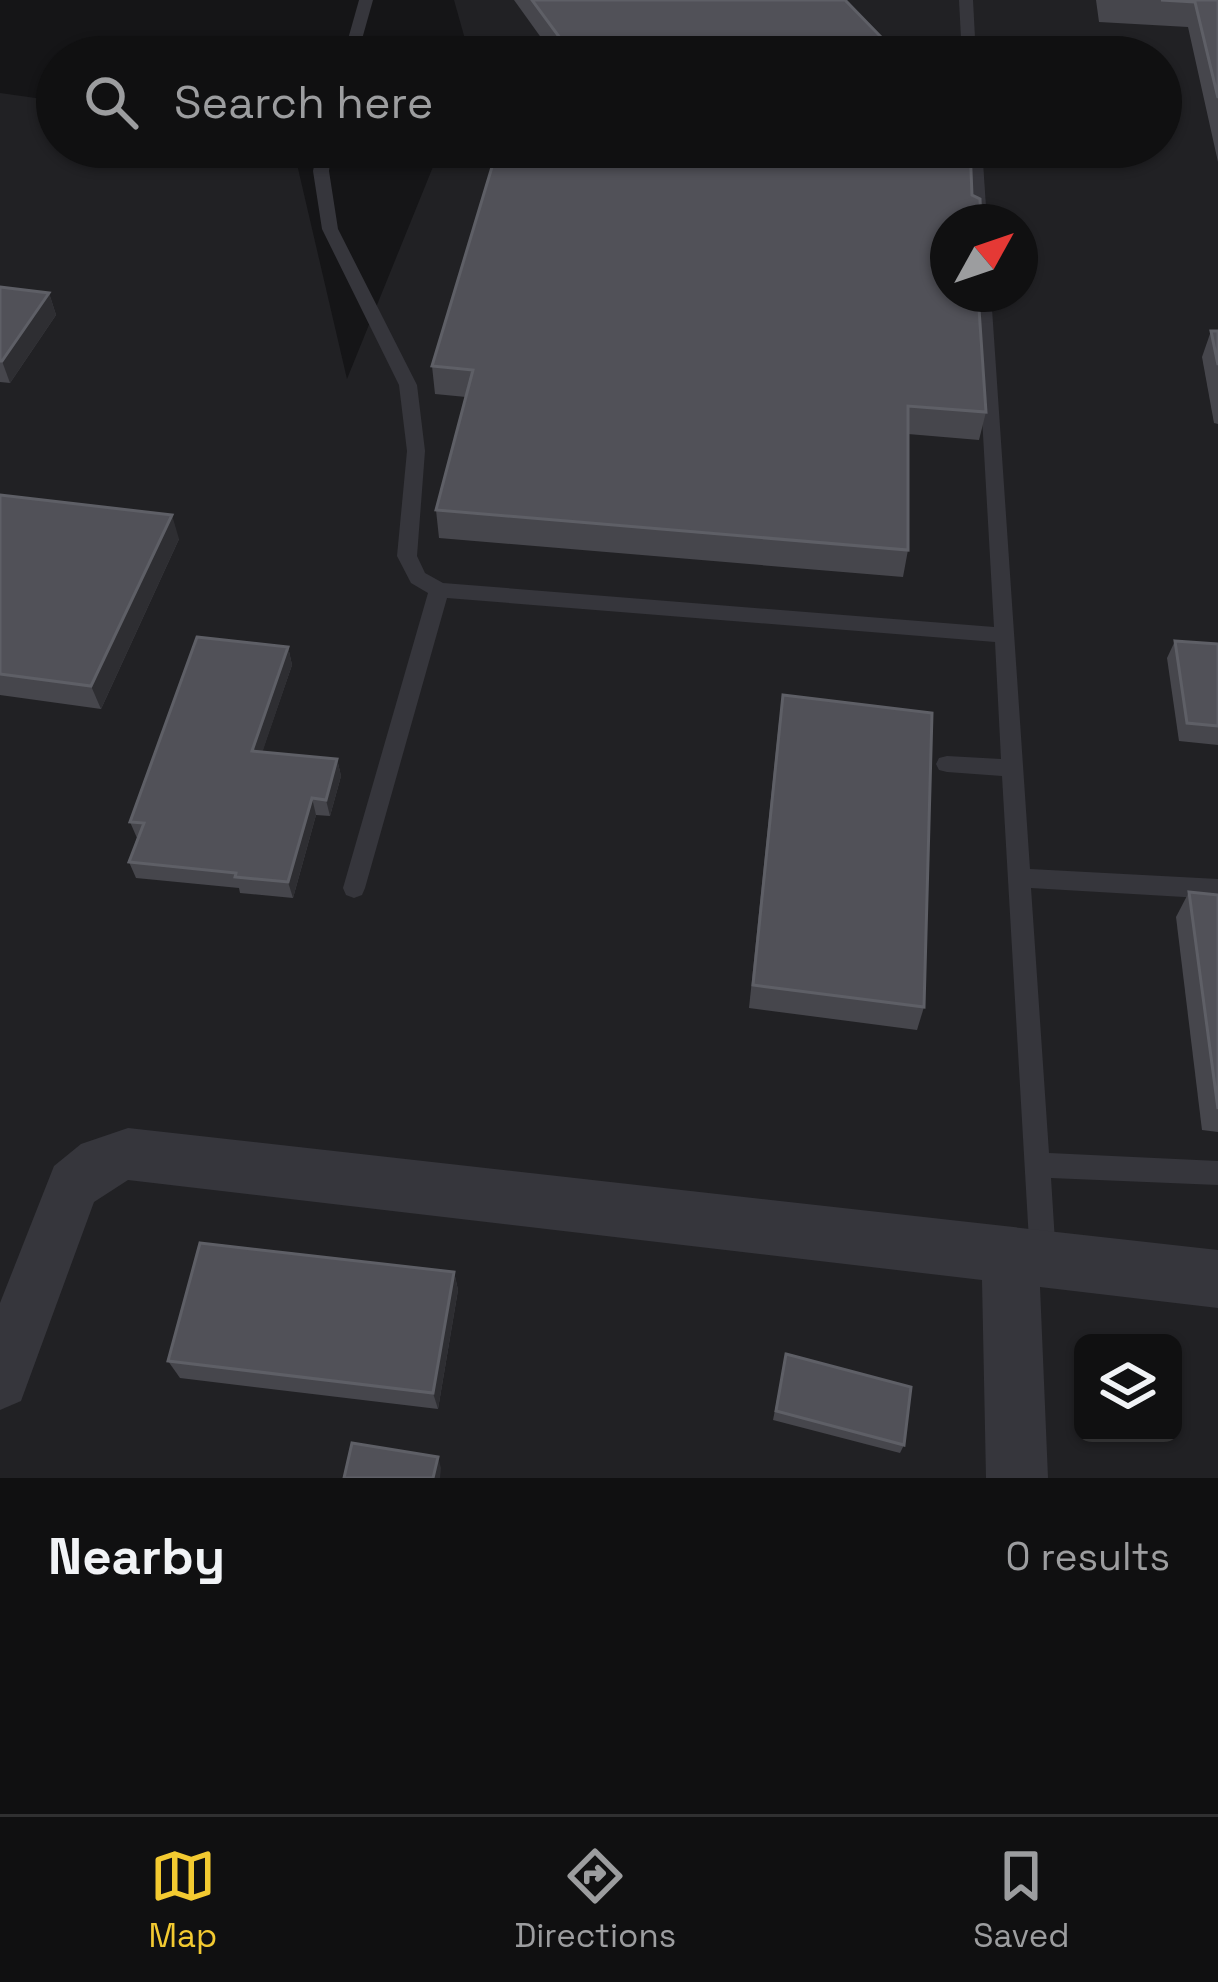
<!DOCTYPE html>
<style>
:root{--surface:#101011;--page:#1e1e1f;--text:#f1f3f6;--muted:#9c9d9f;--line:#303031;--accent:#f3ca31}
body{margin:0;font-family:"Space Grotesk",sans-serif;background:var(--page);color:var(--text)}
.controls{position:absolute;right:36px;bottom:36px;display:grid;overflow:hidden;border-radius:18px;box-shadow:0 3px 9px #0004}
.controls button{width:108px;height:108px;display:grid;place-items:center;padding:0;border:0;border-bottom:3px solid var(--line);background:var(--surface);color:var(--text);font:60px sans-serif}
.compass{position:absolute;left:930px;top:204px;width:108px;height:108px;border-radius:50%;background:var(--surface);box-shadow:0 3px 9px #0004;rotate:50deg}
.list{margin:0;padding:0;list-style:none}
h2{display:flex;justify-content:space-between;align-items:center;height:156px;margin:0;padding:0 48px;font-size:51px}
h2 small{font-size:39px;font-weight:400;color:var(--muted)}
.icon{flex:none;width:66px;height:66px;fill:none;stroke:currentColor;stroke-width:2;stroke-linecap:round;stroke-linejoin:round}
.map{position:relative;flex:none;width:1218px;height:1478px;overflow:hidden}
.search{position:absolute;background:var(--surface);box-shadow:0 3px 9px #0004;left:36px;right:36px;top:36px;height:132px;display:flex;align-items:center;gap:30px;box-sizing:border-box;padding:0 42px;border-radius:66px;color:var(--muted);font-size:45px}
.sheet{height:336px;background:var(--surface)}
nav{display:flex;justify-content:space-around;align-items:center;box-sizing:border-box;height:168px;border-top:3px solid var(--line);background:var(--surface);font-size:33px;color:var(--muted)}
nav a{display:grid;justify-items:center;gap:6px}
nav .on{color:var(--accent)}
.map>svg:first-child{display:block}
.built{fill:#212124;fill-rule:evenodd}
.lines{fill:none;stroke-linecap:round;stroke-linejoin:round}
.service{fill:#36363c;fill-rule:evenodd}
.minor{fill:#36363c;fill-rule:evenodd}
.wall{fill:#46464c}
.shaded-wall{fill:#2e2e32}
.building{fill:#515158;stroke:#5e5f66;stroke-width:3}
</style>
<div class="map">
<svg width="1218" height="1478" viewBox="0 0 1218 1478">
<rect width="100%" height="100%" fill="#151517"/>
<path class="built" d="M454 0H1218V1478H0V93L57 101V147H293L347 379 441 147H1161V57H470ZM948 222H1020V294H948ZM1083 1343H1173V1433H1083Z"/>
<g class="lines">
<g class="service">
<path d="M359 0H373L357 57H343Z"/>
<path d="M959 0H973L976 57H962Z"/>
<path d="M318 147H332L329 171 338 229 417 385 425 451 417 556 425 573 443 583 994 627 975 294H991L1030 869 1218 879V899L1031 888 1049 1153 1218 1161V1185L1051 1178 1056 1258 1052 1267 1043 1271 1034 1267 1030 1258 1002 776 947 772 939 770 936 764 939 758 947 756 1001 759 995 642 447 598 365 888 362 895 354 898 346 895 343 888 428 593 411 583 397 556 407 451 399 385 322 229 313 171Z"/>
<path d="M968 147H982L987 222H971Z"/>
</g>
<path class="minor" d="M128 1128 1218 1250V1308L1040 1287 1048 1478H986L982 1280 128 1180 94 1202 21 1401 0 1410V1303L54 1166 81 1144Z"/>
</g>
<g class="wall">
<path d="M514 0H845L878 57H555Z"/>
<path d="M1096 0H1218V162L1188 27 1099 22Z"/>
<path d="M948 222 986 412 979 440 908 434V550L903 577 439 538 436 510 466 397 435 394 432 366Z"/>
<path d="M0 287 49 293 56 315 10 383 0 382Z"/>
<path d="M1211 331H1218V424L1214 423 1202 357Z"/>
<path d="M0 495 179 539 101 709 0 695Z"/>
<path d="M1175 641 1218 644V745L1179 741 1167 658Z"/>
<path d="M288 647 292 665 262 752 337 759 341 776 330 816 316 815 293 898 240 893 239 888 136 878 129 862 137 838 130 822Z"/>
<path d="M779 722 924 1007 917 1030 749 1008Z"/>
<path d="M1189 892 1218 895V1132L1202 1130 1176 917Z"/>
<path d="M454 1272 458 1290 438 1409 180 1378 168 1361Z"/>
<path d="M786 1354 904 1445 900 1453 773 1420Z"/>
</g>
<g class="shaded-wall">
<path d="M881 37 878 57H860Z"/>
<path d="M49 293 56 315 10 383 2 361Z"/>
<path d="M172 515 179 539 101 709 91 686Z"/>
<path d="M288 647 292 665 257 768 252 751Z"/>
<path d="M337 759 341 776 330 816 326 800Z"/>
<path d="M312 798 316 815 293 898 288 882Z"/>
<path d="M454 1272 458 1290 438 1409 433 1393Z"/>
<path d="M438 1457 441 1468 440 1478H433Z"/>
</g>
<g class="building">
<path d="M532 0H845L881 37 864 56 860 57H574Z"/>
<path d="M1161 0H1218V98L1195 2Z"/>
<path d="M498 147H970L972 195 980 199 981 222H948V294H978L986 412 908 406V550L436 510 473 370 432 366Z"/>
<path d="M0 287 49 293 2 361H0Z"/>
<path d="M1211 331H1218V365Z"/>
<path d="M0 495 172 515 91 686 0 674Z"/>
<path d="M197 637 288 647 252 751 337 759 326 800 312 798 288 882 235 877 236 873 129 862 144 823 130 822Z"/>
<path d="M1175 641 1218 644V726L1187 723Z"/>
<path d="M783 695 932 713 924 1007 753 985Z"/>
<path d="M1189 892 1218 895V1109Z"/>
<path d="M200 1243 454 1272 433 1393 168 1361Z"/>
<path d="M786 1354 911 1387 904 1445 776 1411Z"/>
<path d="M352 1443 438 1457 433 1478H344Z"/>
</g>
</svg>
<div class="controls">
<button><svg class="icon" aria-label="layers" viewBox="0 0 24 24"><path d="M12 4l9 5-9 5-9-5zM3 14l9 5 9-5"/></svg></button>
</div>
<svg class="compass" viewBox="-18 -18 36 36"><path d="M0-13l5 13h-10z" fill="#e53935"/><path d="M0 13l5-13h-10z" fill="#9c9d9f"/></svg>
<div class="search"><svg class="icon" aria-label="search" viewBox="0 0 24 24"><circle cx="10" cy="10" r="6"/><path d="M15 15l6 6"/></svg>Search here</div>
</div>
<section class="sheet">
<h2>Nearby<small>0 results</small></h2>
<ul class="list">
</ul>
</section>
<nav>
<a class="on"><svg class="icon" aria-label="map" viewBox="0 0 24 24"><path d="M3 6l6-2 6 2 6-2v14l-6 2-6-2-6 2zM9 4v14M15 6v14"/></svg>Map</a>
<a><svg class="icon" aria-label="directions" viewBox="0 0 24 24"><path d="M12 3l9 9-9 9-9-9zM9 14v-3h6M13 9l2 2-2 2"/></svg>Directions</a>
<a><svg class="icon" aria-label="saved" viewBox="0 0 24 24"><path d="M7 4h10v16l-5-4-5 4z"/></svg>Saved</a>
</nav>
